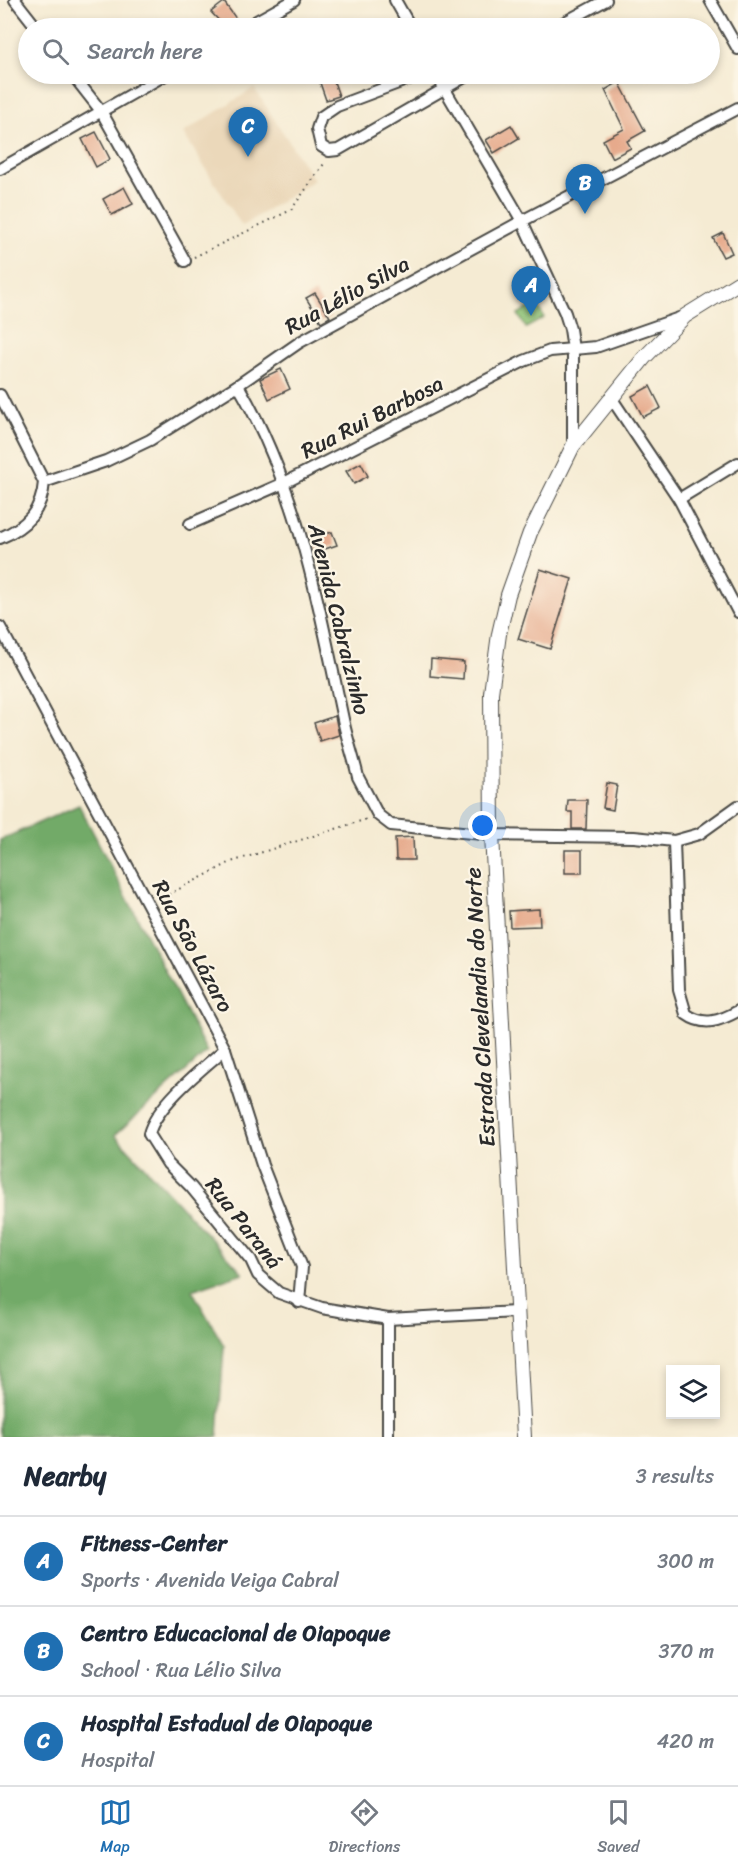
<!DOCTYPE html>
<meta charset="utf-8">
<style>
:root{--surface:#fff;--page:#f2f2f3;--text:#1f2937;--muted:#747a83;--line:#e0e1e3;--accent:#1f6fb2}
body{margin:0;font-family:Sriracha,sans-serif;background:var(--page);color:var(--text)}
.controls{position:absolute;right:18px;bottom:18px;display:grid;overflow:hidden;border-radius:0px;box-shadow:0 3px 9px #0003}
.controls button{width:54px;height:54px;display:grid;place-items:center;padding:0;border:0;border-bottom:2px solid var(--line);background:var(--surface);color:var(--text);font:30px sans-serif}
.you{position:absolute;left:483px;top:826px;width:21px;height:21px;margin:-15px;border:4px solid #fff;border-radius:50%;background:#1a73e8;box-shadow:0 0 0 9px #1a73e833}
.badge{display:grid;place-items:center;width:39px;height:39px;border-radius:50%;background:var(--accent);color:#fff;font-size:20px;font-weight:700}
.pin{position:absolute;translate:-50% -50px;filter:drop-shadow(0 2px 3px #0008)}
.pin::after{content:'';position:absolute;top:32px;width:21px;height:18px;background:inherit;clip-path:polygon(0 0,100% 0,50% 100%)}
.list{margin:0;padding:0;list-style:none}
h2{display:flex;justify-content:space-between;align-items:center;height:78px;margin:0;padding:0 24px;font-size:26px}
h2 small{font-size:20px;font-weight:400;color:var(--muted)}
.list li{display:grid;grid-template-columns:39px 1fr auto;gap:18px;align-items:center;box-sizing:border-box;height:90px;padding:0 24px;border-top:2px solid var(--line)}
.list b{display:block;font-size:22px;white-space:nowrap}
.list p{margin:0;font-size:20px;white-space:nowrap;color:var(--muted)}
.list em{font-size:20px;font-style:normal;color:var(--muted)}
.icon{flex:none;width:33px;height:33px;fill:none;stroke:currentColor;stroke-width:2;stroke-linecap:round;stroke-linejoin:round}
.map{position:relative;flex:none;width:738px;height:1437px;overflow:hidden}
.search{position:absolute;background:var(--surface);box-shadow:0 3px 9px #0003;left:18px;right:18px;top:18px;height:66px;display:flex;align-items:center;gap:15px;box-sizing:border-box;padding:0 21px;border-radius:33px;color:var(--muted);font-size:22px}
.sheet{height:348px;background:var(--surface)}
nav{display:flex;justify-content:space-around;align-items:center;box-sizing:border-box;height:84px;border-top:2px solid var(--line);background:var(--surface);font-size:16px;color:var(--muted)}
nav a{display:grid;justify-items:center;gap:3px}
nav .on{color:var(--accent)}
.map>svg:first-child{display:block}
.built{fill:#ebd8ba}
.green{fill:#8ec476;stroke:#5c7850;stroke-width:1.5}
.forest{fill:#72aa67;stroke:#4e6a49;stroke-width:1.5}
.building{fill:#e6aa8c}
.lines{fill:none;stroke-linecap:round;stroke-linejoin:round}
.minor-casing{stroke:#494844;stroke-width:14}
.tertiary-casing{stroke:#494844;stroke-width:16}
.path{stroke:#494844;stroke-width:2;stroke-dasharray:1.5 4.5;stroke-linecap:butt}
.minor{stroke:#fff;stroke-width:10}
.tertiary{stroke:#fff;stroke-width:14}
.labels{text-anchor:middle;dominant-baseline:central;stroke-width:4.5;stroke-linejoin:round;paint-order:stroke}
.street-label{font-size:22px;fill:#2b2b2b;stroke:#fcf5e5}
</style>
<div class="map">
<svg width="738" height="1437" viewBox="0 0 738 1437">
<rect width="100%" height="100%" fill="#fcf5e5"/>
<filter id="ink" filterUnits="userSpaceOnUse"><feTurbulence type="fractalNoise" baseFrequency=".0167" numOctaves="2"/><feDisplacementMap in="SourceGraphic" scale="12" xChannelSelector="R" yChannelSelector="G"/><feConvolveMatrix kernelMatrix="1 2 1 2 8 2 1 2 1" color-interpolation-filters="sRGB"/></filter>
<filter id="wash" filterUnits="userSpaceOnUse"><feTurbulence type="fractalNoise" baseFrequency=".008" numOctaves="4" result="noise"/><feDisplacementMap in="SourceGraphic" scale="24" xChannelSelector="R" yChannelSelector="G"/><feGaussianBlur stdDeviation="1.35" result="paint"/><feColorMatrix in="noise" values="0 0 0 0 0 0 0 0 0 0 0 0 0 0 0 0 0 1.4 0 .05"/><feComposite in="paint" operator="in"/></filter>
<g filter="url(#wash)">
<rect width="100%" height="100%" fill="#f5ebd3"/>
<path class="built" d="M254 88 314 180 242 226 183 133Z"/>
<path class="green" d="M537 304 544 318 526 328 518 314Z"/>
<path class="forest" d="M79 805 207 1052 115 1135 243 1273 192 1290 224 1346 218 1437H0V840Z"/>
<g id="blocks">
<g class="building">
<path d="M224 2 237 20 226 28 211 12Z"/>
<path d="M332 76 339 96 326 100 319 80Z"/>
<path d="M619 82 645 131 627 141 631 148 612 158 603 140 624 129 605 90Z"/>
<path d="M511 125 519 138 494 153 486 140Z"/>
<path d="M96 132 110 159 96 167 82 139Z"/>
<path d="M124 187 133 204 112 215 103 199Z"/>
<path d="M723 233 732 253 723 257 713 238Z"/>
<path d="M315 293 330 317 321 322 306 298Z"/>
<path d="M281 369 290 389 269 399 260 379Z"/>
<path d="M650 386 661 408 643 417 632 396Z"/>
<path d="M361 463 368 476 354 484 346 471Z"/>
<path d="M332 532 337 545 319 551 314 538Z"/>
<path d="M540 569 572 579 550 649 518 639Z"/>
<path d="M431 659 464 662 463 679 430 676Z"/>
<path d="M335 716 339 735 320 741 314 723Z"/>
<path d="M607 783 617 785 613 810 603 808Z"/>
<path d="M568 800H587L586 829H572V812H567Z"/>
<path d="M413 837 414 860H396L395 838Z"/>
<rect x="565" y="850" width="17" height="23"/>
<path d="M539 909 540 926 510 927 509 911Z"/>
</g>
</g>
</g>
<g filter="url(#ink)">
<use href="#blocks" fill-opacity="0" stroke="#494844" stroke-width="1.5"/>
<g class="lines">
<g class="minor-casing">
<g id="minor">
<path d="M15 0 37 28"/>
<path d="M395 0 411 28"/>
<path d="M710 0 738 49"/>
<path d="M244 28 294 0"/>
<path d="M554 28 606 0"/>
<path d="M72 74 101 111 185 261"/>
<path d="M422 74 337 106 321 117 317 129 321 146 329 151 338 150 470 74"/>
<path d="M436 74 522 221 565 313 570 329 573 349V446"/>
<path d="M0 169 167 74"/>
<path d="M238 385C299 489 319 608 344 724 348 742 354 759 358 777L378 815 391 825 492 835 634 837 674 841 699 834 738 806"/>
<path d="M0 395 44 482"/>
<path d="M612 399 679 499 738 612"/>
<path d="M44 482 106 461 150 440 238 385 300 342 522 221 738 108"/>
<path d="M679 499 738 463"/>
<path d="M190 524 284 483 524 361 550 351 596 347 682 317"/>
<path d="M0 538C26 527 42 511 44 482"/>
<path d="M0 627 225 1049 262 1165 302 1267 299 1302"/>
<path d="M674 841 679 990 686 1014C704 1027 720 1021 738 1011"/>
<path d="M225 1049C203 1068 156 1105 149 1134L168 1164 191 1187 251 1260 258 1275 279 1293 322 1308 388 1319 516 1312"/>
<path d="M388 1319V1437"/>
</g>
</g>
<g class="tertiary-casing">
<path id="tertiary" d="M524 1437 492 835 491 693 499 634 508 595 530 533 573 446 644 358 685 316 738 283"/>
</g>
<g class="path">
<path d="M194 257 291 210 326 161"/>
<path d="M158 900 231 862 367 819"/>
</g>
<use href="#minor" class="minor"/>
<use href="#tertiary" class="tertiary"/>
</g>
</g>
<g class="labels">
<g class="street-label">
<text transform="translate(347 295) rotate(-29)">Rua Lélio Silva</text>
<text transform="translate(372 417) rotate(-27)">Rua Rui Barbosa</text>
<text transform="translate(339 619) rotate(76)">Avenida Cabralzinho</text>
<text transform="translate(193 946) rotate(62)">Rua São Lázaro</text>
<text transform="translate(480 1007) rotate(-93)">Estrada Clevelandia do Norte</text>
<text transform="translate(244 1223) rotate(52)">Rua Paraná</text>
</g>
</g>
</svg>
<div class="controls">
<button><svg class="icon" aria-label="layers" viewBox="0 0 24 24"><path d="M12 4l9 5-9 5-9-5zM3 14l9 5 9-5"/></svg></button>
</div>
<div class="you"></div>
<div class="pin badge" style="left:531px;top:316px">A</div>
<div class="pin badge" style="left:585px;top:214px">B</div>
<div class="pin badge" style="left:248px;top:157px">C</div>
<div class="search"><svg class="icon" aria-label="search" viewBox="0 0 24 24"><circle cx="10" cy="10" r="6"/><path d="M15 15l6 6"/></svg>Search here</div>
</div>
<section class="sheet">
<h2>Nearby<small>3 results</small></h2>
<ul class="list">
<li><span class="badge">A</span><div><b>Fitness-Center</b><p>Sports · Avenida Veiga Cabral</p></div><em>300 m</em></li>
<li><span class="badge">B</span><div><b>Centro Educacional de Oiapoque</b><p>School · Rua Lélio Silva</p></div><em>370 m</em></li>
<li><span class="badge">C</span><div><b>Hospital Estadual de Oiapoque</b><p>Hospital</p></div><em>420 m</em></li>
</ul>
</section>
<nav>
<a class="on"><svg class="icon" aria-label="map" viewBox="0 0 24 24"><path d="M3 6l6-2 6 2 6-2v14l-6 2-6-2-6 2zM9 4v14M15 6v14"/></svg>Map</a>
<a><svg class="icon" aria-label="directions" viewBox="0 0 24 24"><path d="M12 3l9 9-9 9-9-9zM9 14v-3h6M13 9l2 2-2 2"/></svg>Directions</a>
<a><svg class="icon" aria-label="saved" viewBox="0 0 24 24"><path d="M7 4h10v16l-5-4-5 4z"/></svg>Saved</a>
</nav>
